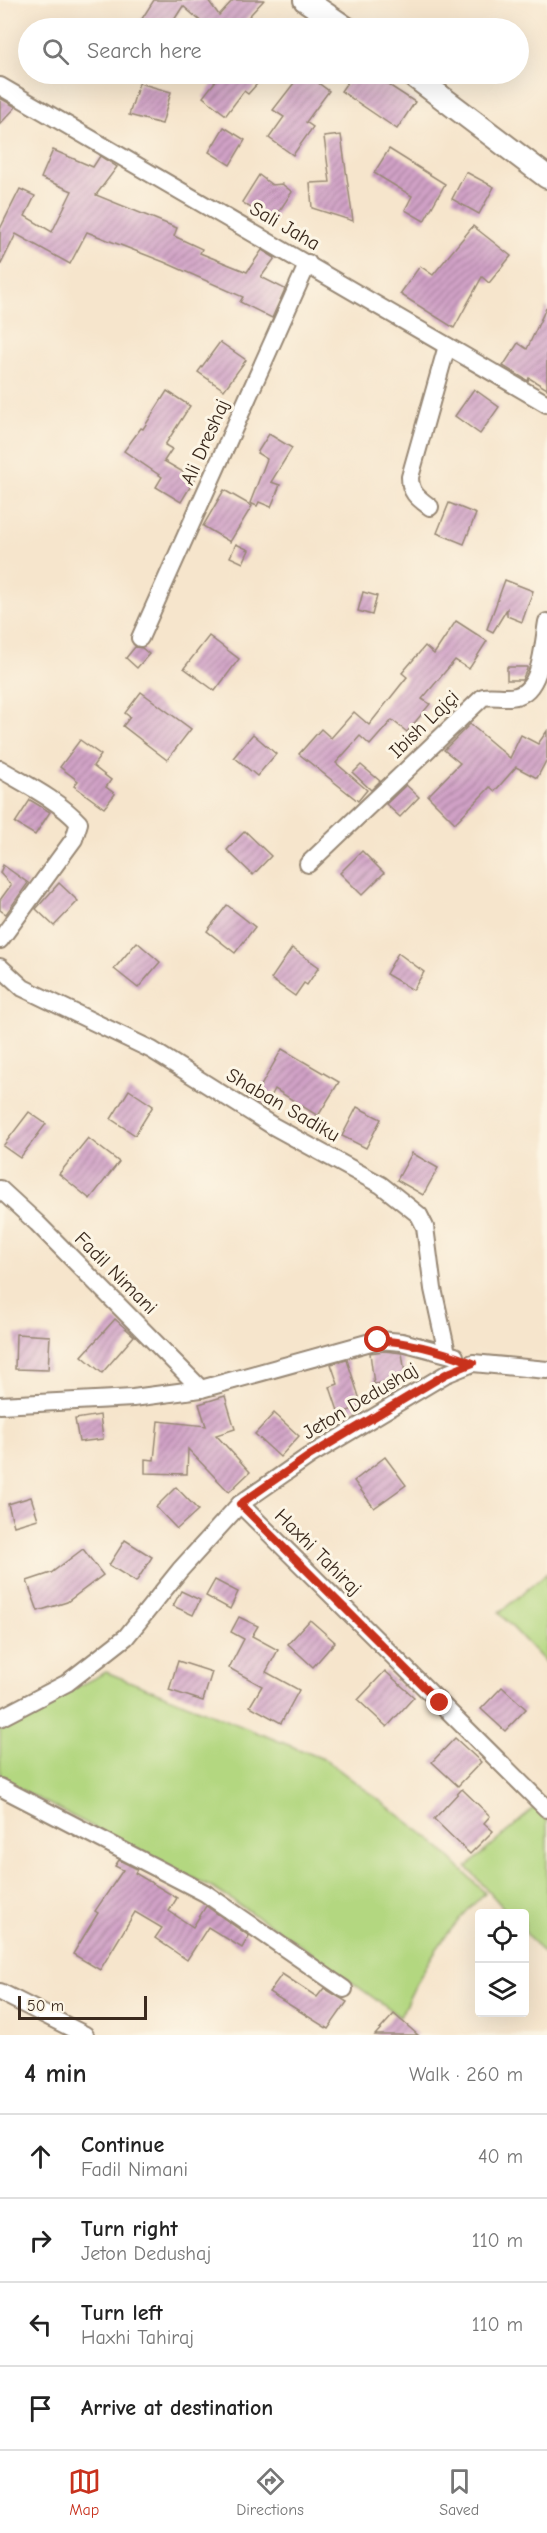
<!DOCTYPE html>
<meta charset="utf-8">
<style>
:root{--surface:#fff;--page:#f6f6f6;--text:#222;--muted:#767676;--line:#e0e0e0;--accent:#c8321e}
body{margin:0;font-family:"Comic Neue",sans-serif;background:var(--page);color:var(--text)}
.controls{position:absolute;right:18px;bottom:18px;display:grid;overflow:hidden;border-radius:6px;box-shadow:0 6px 24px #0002}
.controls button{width:54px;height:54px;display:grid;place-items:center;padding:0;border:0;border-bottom:2px solid var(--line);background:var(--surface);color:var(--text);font:30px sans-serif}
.scale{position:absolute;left:18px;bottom:15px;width:129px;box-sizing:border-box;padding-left:6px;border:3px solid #3b2a1e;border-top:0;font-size:16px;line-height:21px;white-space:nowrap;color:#3b2a1e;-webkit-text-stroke:4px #fcf5e5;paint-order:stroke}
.stop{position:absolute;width:18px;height:18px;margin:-14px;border:4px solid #c8321e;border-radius:50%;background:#fff}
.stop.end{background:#c8321e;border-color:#fff;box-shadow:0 2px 6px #0008}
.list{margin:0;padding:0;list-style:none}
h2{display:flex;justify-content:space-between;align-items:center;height:78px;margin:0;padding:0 24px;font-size:26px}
h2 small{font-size:20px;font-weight:400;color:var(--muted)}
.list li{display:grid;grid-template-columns:39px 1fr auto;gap:18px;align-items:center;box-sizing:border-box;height:84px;padding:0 24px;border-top:2px solid var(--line)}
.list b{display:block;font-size:22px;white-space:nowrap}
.list p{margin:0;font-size:20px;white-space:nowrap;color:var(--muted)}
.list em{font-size:20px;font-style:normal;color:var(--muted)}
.icon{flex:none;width:33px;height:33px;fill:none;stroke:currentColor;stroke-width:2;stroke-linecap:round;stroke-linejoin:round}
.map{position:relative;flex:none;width:547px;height:2035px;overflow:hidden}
.search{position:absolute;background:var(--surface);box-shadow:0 6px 24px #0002;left:18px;right:18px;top:18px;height:66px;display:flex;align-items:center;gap:15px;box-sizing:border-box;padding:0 21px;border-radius:33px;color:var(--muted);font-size:22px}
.sheet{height:414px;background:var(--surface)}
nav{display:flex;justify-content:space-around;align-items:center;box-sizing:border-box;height:84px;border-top:2px solid var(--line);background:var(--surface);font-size:16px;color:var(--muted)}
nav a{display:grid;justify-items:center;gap:3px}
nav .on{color:var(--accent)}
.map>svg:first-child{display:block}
.grass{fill:#b3d780;stroke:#77804f;stroke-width:1.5}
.building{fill:url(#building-hatch)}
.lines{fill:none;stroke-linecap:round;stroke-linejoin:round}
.street-casing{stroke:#988875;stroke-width:20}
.secondary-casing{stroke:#988875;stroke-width:26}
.street{stroke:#fff;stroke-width:16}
.secondary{stroke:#fff;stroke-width:22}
.route{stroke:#c8321e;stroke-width:8}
.labels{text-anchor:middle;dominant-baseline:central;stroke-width:6;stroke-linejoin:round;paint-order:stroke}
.street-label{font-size:20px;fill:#3b2a1e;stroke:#fcf5e5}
</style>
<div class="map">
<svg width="547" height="2035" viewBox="0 0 547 2035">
<defs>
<pattern id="building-hatch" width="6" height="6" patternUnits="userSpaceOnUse" patternTransform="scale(1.5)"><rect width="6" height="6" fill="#d0a1c6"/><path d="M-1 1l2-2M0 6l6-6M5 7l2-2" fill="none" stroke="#aa83a0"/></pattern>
</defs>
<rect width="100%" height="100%" fill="#fcf5e5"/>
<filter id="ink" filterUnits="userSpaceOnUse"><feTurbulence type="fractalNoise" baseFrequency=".0167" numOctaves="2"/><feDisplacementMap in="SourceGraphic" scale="12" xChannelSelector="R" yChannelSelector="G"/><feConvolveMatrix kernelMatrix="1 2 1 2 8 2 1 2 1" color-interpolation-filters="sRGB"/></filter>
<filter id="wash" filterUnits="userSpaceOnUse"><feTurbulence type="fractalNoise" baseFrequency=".008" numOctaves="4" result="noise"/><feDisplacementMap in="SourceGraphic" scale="24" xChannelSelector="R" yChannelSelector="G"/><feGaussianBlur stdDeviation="1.35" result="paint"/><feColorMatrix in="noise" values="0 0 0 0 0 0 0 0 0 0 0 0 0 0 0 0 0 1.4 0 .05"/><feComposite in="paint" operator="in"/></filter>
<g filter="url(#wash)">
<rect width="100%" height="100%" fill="#f6e5cc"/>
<g class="grass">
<path d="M547 1573V1664L499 1613Z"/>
<path d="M106 1672 326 1760 432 1840 485 1893C444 1931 423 1967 400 2017L292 1939 216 1890 0 1779V1726Z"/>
<path d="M547 1797V1950L543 1953 525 1932 524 1914 508 1913 467 1867Z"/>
</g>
<g id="blocks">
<g class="building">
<path d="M154 0H208L219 15 233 0H264L238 28H205V25L183 6 169 28H136Z"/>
<path d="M221 74H266L248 94 244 91 226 115 203 97Z"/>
<path d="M301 74H306L329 91 306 122 313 127 293 155 269 138 284 117 273 110Z"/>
<path d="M353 74H372L415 102 397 129 341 91Z"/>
<path d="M139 83 171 92 162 124 129 115Z"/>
<path d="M0 98 16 107 0 124Z"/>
<path d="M224 127 245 140 230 165 209 152Z"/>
<path d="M341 135 353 221 312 208 310 183 330 182 324 137Z"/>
<path d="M389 149 445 184 424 221 405 210 412 196 374 173Z"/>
<path d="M53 150 93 167 100 156 108 161 117 167 96 195 177 228 174 236 202 249 200 253 247 272 262 250 275 258 261 277 285 289 272 318 240 302 243 297 164 262 87 232 70 264 16 234 0 266V229L20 189 35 196 25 216 52 232 72 191 41 178Z"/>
<path d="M466 172 494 187 479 214 452 199Z"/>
<path d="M259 175 272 185 282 184 292 192 272 222 242 202Z"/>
<path d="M473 226 511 256 489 283 482 277 454 328 400 294 420 266 433 275Z"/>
<path d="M547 306V389L529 378 528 381 503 366 518 343 527 349Z"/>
<path d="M220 342 246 360 224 390 198 372Z"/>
<path d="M474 389 499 407 480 434 455 416Z"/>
<path d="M167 391 190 406 165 445 172 449 164 461 195 479 181 502 156 487 162 477 124 451 141 428 143 429Z"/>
<path d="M269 434 292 448 271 482 280 485 271 507 259 502 257 506 250 503 267 459 257 453Z"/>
<path d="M224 490 252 506 230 542 203 526Z"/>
<path d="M449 503 476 514 464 544 437 533Z"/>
<path d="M236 544 249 550 243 563 230 557Z"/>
<path d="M505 580 533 591 522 622 507 616V609L493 632 487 629Z"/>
<path d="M363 592 377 596 372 615 358 611Z"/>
<path d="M456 621 487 641 469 669 455 660 422 699 430 704 407 732 392 720 370 745 360 736 336 763 367 790 358 801 299 754 321 729 331 738 354 712 369 725 407 677 402 673 425 646 434 654Z"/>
<path d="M209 636 239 659 215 691 184 668Z"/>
<path d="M135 647 142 648 149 654 137 668 126 658Z"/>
<path d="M507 667H527V669L522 680H507Z"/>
<path d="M141 692 191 729 167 760 123 726 130 717 125 713Z"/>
<path d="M470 724 510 758 521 735 538 744 547 731V759L537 778 516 767 495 791 490 787 455 823 428 796 460 763 444 750Z"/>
<path d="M253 734 276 754 257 776 234 757Z"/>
<path d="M80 740 101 755 93 766 111 780 106 787 115 794 104 808 74 786 78 781 60 767Z"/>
<path d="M361 765 380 781 371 790 353 773Z"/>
<path d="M406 785 419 797 400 817 386 804Z"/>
<path d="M30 800 50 812 35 835 15 823Z"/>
<path d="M245 831 271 856 253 875 227 850Z"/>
<path d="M362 851 384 873 362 895 340 873Z"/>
<path d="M3 865 28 883 6 914 0 910V900L11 885 0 873Z"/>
<path d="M59 883 78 901 54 926 36 909Z"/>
<path d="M227 905 255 927 235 953 207 931Z"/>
<path d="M137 942 160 962 138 988 114 969Z"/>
<path d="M292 948 319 967 307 985 304 983 295 996 271 979Z"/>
<path d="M398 953 424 972 413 990 386 974Z"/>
<path d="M282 1049 339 1082 318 1116 275 1089 266 1106 254 1098Z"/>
<path d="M129 1090 153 1106 135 1135 111 1119Z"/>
<path d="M357 1107 381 1119 366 1148 342 1136Z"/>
<path d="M29 1112 46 1124 20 1158 3 1146Z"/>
<path d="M88 1138 119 1162 90 1199 59 1174Z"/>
<path d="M412 1153 438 1168 423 1195 397 1180Z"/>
<path d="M115 1319 134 1336 102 1373 82 1356Z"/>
<path d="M16 1334 50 1336 48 1370 15 1369Z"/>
<path d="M384 1351 402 1353 406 1380 374 1384 370 1353Z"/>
<path d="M347 1360 362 1406 339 1414 330 1387 338 1384 331 1364Z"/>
<path d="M225 1396 235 1429 216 1435 250 1472 229 1492 188 1449 187 1474 145 1473V1459L154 1460 158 1421 206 1426 199 1404Z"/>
<path d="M274 1413 299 1436 280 1457 255 1434Z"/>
<path d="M100 1415 103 1439 79 1442 75 1419Z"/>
<path d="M385 1457 406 1485 374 1508 354 1481Z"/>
<path d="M176 1487 198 1510 177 1529 156 1507Z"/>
<path d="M31 1497 38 1519 14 1526 8 1504Z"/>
<path d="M125 1540 152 1557 136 1582 109 1565Z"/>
<path d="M83 1549 103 1575 67 1602 38 1611 27 1581 51 1573Z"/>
<path d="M215 1580 238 1592 230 1609 206 1596Z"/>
<path d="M181 1591 200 1600 193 1615 173 1606Z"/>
<path d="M239 1617 258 1626 252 1636 278 1650 266 1672 299 1690 281 1723 250 1706 262 1686 229 1668 244 1639 231 1632Z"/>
<path d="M310 1620 335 1642 313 1667 288 1644Z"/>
<path d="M178 1661 212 1672 203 1701 169 1690Z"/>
<path d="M385 1671 414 1697 387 1727 358 1700Z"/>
<path d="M502 1687 526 1709 505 1731 481 1709Z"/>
<path d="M455 1738 481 1762 458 1786 432 1762Z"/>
<path d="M462 1789 490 1816 484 1823 493 1831 470 1854 434 1819Z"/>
<path d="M119 1860 137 1869 135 1873 177 1898 169 1911 193 1927 206 1906 249 1936 242 1948 208 1927 187 1960 155 1938 162 1928 135 1912 100 1970 73 1954 98 1913 95 1911 123 1870 115 1866Z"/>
<path d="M282 1974 317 1997 324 1988 347 2002 328 2029 269 1992Z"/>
<path d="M394 2014 418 2035H375Z"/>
</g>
</g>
</g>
<g filter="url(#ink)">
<use href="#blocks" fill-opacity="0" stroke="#988875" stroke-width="1.5"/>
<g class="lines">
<g class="street-casing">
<g id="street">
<path d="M0 86 547 404"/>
<path d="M430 507C418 498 410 493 410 477L447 346"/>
<path d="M140 638 308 263"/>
<path d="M0 769C27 785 58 800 79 823L74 839 0 940"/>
<path d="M308 864 483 697C494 695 506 699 516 696 542 690 543 644 547 622"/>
<path d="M0 967 23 988 152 1050 273 1126 381 1185 419 1215 425 1227 433 1289 447 1353"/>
<path d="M0 1189 37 1223 201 1389"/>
<path d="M0 1405 133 1398 201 1389 378 1340 402 1342 455 1356"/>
<path d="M240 1504 547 1809"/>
<path d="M0 1718 67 1683 126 1637 180 1570 240 1504 309 1456 446 1374 473 1363 547 1370"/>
<path d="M0 1787 205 1893 344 1989"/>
<path d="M0 1992 85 2035"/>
</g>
</g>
<g class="secondary-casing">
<g id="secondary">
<path d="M305 0 346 28"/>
<path d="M411 74 547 177"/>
</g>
</g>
<use href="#street" class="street"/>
<use href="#secondary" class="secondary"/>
</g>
</g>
<g class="lines" filter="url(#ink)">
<path class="route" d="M378 1340C411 1342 442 1351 473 1363L446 1374 309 1456 240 1504 440 1703"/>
</g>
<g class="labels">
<g class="street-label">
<text transform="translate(285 226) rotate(30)">Sali Jaha</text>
<text transform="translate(205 442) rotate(-66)">Ali Dreshaj</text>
<text transform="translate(424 724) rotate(-44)">Ibish Lajçi</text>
<text transform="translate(283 1105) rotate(30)">Shaban Sadiku</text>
<text transform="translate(116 1273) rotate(45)">Fadil Nimani</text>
<text transform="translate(360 1401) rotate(-31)">Jeton Dedushaj</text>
<text transform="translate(318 1552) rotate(45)">Haxhi Tahiraj</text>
</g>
</g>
</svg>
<div class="controls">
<button><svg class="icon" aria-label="locate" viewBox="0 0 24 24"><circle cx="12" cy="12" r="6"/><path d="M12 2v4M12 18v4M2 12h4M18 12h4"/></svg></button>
<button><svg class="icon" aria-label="layers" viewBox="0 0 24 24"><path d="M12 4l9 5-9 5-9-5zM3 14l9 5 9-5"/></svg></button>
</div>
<div class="scale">50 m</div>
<div class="stop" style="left:378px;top:1340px"></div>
<div class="stop end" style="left:440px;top:1703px"></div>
<div class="search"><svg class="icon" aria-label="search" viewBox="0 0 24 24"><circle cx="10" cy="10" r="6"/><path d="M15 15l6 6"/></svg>Search here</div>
</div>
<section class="sheet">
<h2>4 min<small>Walk · 260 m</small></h2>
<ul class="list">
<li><svg class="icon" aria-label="ahead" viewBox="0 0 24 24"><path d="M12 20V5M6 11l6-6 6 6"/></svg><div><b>Continue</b><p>Fadil Nimani</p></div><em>40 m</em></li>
<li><svg class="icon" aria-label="right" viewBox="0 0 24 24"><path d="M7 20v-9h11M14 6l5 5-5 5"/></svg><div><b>Turn right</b><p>Jeton Dedushaj</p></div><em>110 m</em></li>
<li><svg class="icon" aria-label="left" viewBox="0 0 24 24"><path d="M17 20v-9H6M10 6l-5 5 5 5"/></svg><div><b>Turn left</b><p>Haxhi Tahiraj</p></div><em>110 m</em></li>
<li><svg class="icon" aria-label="arrive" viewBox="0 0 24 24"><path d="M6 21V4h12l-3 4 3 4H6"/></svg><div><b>Arrive at destination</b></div></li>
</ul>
</section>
<nav>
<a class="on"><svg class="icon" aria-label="map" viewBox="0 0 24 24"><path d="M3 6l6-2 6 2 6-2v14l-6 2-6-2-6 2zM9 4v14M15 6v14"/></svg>Map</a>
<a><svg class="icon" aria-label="directions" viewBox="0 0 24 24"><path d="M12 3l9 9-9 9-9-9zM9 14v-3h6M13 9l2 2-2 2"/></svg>Directions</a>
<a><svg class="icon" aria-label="saved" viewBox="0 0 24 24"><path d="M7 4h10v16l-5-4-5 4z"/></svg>Saved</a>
</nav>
